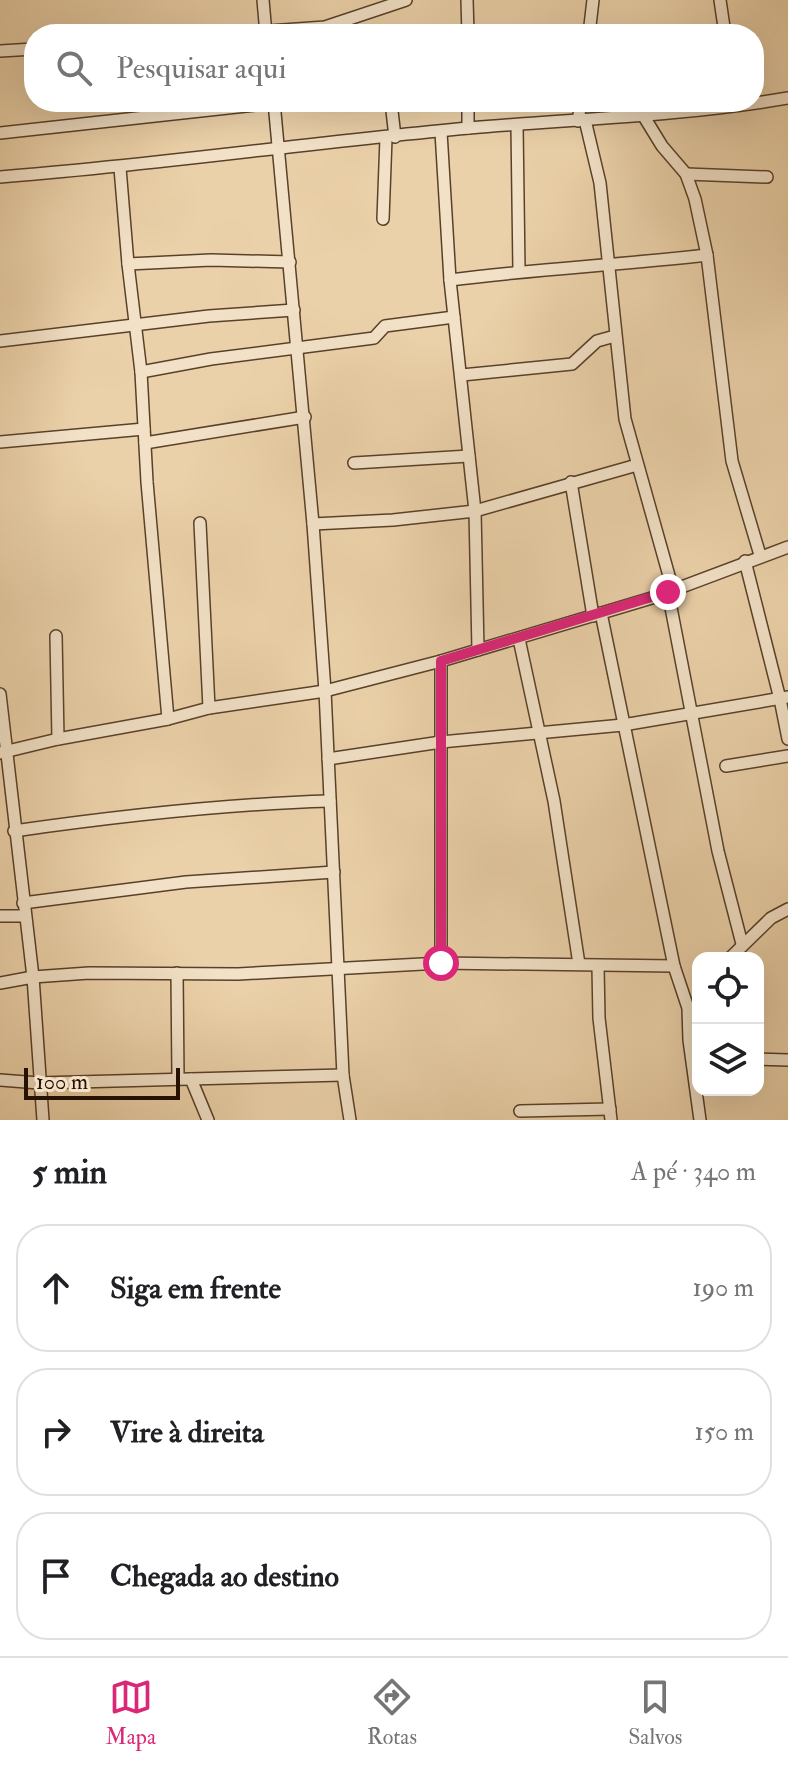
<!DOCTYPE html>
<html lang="pt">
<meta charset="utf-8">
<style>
:root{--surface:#fff;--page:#f2f2f2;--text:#202124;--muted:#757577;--line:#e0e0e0;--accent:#db2777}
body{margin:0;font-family:"IM FELL Double Pica",serif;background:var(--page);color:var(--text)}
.controls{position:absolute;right:24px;bottom:24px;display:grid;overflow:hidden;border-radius:16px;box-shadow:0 8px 32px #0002}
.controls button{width:72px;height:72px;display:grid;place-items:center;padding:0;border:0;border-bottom:2px solid var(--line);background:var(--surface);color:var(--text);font:40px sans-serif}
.scale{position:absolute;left:24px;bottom:20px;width:156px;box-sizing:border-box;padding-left:8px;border:4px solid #271100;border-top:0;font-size:22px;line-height:28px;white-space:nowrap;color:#271100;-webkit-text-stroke:6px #f2e1c7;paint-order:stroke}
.stop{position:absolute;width:24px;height:24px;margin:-18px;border:6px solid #db2777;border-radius:50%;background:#fff}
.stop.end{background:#db2777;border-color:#fff;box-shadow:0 2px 8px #0008}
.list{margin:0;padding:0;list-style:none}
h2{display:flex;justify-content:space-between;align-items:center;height:104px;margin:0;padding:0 32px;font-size:34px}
h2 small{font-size:26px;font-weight:400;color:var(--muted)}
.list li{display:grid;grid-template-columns:52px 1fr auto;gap:24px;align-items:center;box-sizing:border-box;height:128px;margin:0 16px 16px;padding:0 16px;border:2px solid var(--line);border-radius:32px}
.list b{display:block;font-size:30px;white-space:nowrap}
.list em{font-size:26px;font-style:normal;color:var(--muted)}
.icon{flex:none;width:44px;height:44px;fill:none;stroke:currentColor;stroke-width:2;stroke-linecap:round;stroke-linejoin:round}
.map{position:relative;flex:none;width:788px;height:1120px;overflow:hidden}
.search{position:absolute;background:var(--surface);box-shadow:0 8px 32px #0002;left:24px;right:24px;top:24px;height:88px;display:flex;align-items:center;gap:20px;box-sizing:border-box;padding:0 28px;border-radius:32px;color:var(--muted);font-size:30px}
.sheet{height:536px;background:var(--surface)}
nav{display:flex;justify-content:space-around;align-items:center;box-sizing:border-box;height:112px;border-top:2px solid var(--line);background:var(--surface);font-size:22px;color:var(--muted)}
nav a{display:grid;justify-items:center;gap:4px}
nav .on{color:var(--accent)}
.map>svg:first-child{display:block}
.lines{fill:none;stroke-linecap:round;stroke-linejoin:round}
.minor-casing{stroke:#58412a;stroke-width:14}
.minor{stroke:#f2e1c7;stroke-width:11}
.route{stroke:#db2777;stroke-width:10}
</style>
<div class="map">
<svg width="788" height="1120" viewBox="0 0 788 1120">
<rect width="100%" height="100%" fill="#ebd1a9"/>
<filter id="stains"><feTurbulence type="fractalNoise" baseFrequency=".0025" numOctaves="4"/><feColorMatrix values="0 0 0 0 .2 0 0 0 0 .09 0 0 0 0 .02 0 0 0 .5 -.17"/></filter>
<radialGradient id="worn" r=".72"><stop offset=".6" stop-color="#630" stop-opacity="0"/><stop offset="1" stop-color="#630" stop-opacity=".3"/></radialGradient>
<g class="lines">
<g class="minor-casing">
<g id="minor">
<path d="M263 0 266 34"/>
<path d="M467 0 468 34"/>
<path d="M720 0 725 34"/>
<path d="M226 34 325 27 406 0"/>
<path d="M589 34 593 0"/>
<path d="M0 51 34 49"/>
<path d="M274 102 313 524 325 691 343 1075 350 1120"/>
<path d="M391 102 395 137"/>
<path d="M643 115 662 146 686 174 695 199 707 255 732 461 760 555"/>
<path d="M585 120 600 183 625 419 673 590"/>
<path d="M578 121 581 102"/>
<path d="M517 125 519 271"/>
<path d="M468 128V102"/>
<path d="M441 132 450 280 475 511 478 650"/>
<path d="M0 133 282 102"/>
<path d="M120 168 128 264 141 372 147 482 168 719"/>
<path d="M686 174 767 177"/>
<path d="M0 177C157 165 313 142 469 128 576 119 682 116 788 98"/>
<path d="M383 219 386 138"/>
<path d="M128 264 211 260 290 262"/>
<path d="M450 280C535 269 621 265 707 255"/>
<path d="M0 341 209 316 294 310"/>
<path d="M141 372 211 359 374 338 385 326 454 317"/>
<path d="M462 375 572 364 597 341 615 336"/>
<path d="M0 442 144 429"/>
<path d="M145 443 305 417"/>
<path d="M354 463 469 456"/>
<path d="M571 482 593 616"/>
<path d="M200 523 209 708"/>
<path d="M313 524 393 520 475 511 637 465"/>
<path d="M745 561 780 699 788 739"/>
<path d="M668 592 718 851 742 944"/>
<path d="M601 613 674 966"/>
<path d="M56 636 58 739"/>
<path d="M519 639 554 801 579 964"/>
<path d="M441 661V963"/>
<path d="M0 694 33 977 43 1120"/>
<path d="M0 753 58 739 168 719 209 708 325 691 441 661 655 597 788 547"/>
<path d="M328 759 441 742 623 725 788 697"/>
<path d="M726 766 788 756"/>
<path d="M14 831C119 816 224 804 330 801"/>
<path d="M23 903 186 882 334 872"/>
<path d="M0 916H25"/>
<path d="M730 958 771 918 788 909"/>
<path d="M598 967 599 1018 611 1120"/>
<path d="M177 973 178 1078"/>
<path d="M0 983 33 977 89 973 238 974 441 963 674 966 688 1008 689 1040 700 1120"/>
<path d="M758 1059 788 1060"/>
<path d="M191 1079 208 1120"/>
<path d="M0 1080 39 1083 343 1075"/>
<path d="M520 1111 610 1109"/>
</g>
</g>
<use href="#minor" class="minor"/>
</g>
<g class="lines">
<path class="route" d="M441 963V661L668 592"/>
</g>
<rect width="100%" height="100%" filter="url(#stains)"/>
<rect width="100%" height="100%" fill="url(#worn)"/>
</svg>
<div class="controls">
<button><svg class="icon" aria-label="locate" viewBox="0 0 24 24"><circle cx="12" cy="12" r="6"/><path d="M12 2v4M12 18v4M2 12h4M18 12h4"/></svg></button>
<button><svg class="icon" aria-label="layers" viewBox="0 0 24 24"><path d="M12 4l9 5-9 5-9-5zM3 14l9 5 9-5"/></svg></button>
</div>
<div class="scale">100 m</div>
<div class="stop" style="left:441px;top:963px"></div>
<div class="stop end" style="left:668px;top:592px"></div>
<div class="search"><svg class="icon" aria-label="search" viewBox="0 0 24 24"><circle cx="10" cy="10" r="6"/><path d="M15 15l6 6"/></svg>Pesquisar aqui</div>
</div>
<section class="sheet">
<h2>5 min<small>A pé · 340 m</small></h2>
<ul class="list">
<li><svg class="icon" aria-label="ahead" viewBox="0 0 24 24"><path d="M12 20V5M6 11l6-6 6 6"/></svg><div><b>Siga em frente</b></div><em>190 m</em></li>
<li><svg class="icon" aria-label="right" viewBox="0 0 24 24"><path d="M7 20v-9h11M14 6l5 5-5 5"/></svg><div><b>Vire à direita</b></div><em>150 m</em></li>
<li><svg class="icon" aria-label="arrive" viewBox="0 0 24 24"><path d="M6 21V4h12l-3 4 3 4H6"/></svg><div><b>Chegada ao destino</b></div></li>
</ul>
</section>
<nav>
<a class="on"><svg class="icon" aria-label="map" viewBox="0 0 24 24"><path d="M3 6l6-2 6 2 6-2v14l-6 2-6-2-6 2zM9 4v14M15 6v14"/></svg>Mapa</a>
<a><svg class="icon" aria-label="directions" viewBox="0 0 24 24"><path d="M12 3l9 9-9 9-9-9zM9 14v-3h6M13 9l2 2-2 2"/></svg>Rotas</a>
<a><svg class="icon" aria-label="saved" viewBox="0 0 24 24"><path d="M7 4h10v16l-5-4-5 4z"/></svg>Salvos</a>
</nav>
